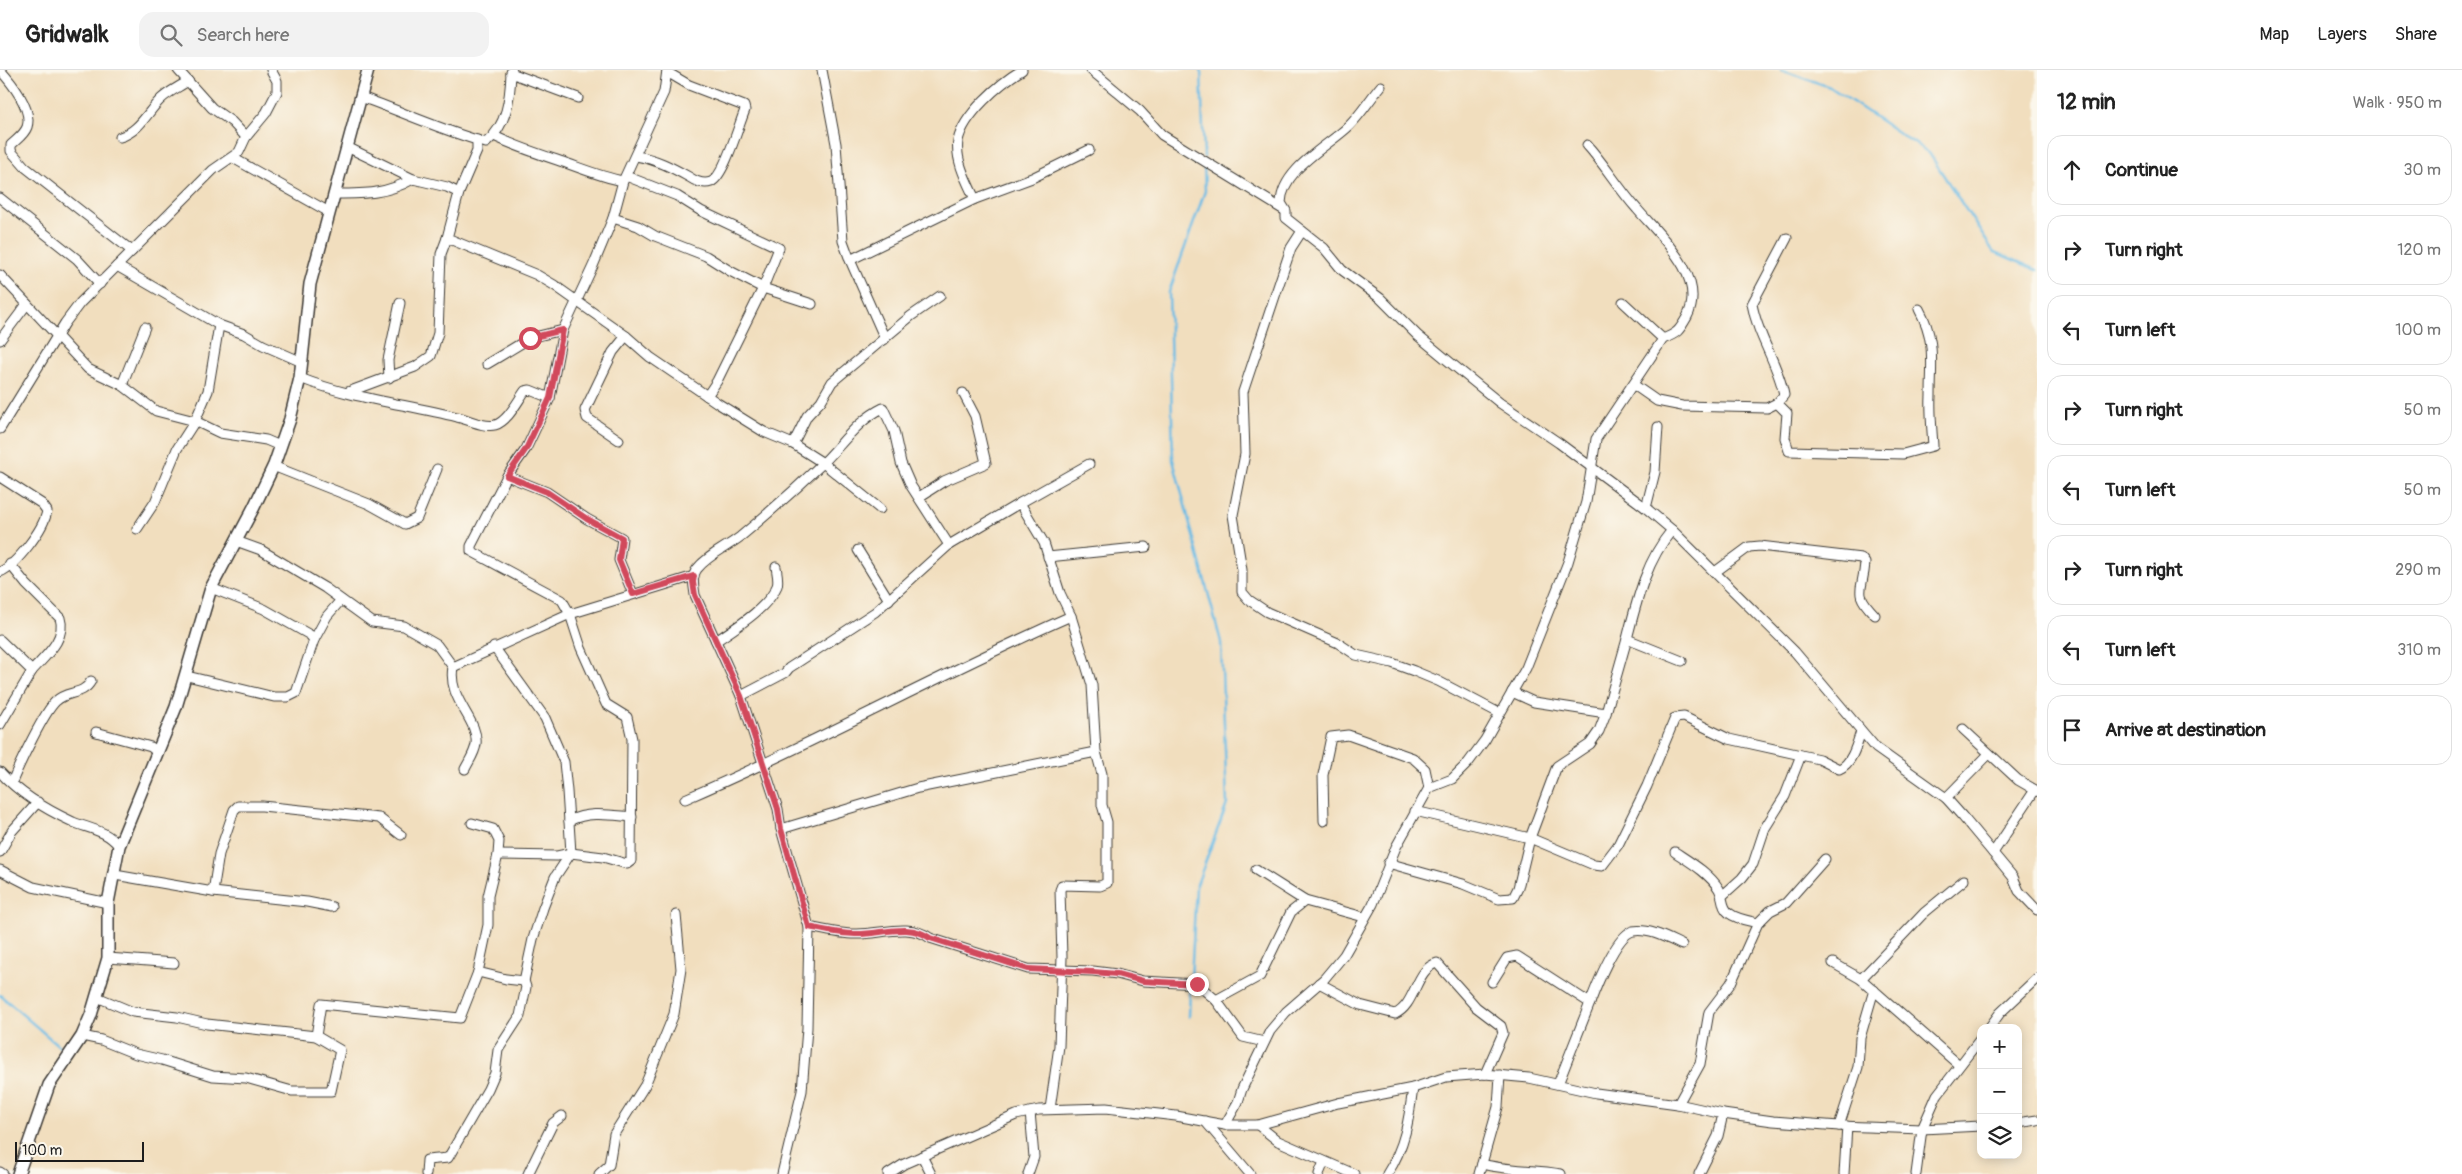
<!DOCTYPE html>
<meta charset="utf-8">
<style>
:root{--surface:#fff;--page:#f2f2f2;--text:#222;--muted:#767676;--line:#e0e0e0}
body{margin:0;font-family:Pangolin,sans-serif;background:var(--page);color:var(--text)}
.controls{position:absolute;right:15px;bottom:15px;display:grid;overflow:hidden;border-radius:10px;box-shadow:0 2px 12px #0003}
.controls button{width:45px;height:45px;display:grid;place-items:center;padding:0;border:0;border-bottom:1px solid var(--line);background:var(--surface);color:var(--text);font:25px sans-serif}
.scale{position:absolute;left:15px;bottom:12px;width:129px;box-sizing:border-box;padding-left:5px;border:2px solid #1c1c1c;border-top:0;font-size:14px;line-height:18px;white-space:nowrap;color:#1c1c1c;-webkit-text-stroke:4px #fbf7ec;paint-order:stroke}
.stop{position:absolute;width:15px;height:15px;margin:-11px;border:4px solid #d1495b;border-radius:50%;background:#fff}
.stop.end{background:#d1495b;border-color:#fff;box-shadow:0 1px 5px #0008}
.list{margin:0;padding:0;list-style:none}
h2{display:flex;justify-content:space-between;align-items:center;height:65px;margin:0;padding:0 20px;font-size:21px}
h2 small{font-size:16px;font-weight:400;color:var(--muted)}
.list li{display:grid;grid-template-columns:32px 1fr auto;gap:15px;align-items:center;box-sizing:border-box;height:70px;margin:0 10px 10px;padding:0 10px;border:1px solid var(--line);border-radius:15px}
.list b{display:block;font-size:19px;white-space:nowrap}
.list em{font-size:16px;font-style:normal;color:var(--muted)}
.icon{flex:none;width:28px;height:28px;fill:none;stroke:currentColor;stroke-width:2;stroke-linecap:round;stroke-linejoin:round}
.map{position:relative;flex:none;width:2037px;height:1104px;overflow:hidden}
header{display:flex;align-items:center;gap:30px;box-sizing:border-box;height:70px;padding:0 25px;background:var(--surface);border-bottom:1px solid var(--line)}
header strong{font-size:24px}
nav{display:flex;gap:28px;margin-inline-start:auto;font-size:18px}
.search{width:350px;height:45px;background:var(--page);display:flex;align-items:center;gap:12px;box-sizing:border-box;padding:0 18px;border-radius:15px;color:var(--muted);font-size:19px}
main{display:flex}
aside{flex:1;background:var(--surface)}
.map>svg:first-child{display:block}
.lines{fill:none;stroke-linecap:round;stroke-linejoin:round}
.stream{stroke:#69bbe5;stroke-width:2.5}
.minor-casing{stroke:#3c3934;stroke-width:11}
.tertiary-casing{stroke:#3c3934;stroke-width:14}
.minor{stroke:#fff;stroke-width:9}
.tertiary{stroke:#fff;stroke-width:11}
.route{stroke:#d1495b;stroke-width:6}
</style>
<header>
<strong>Gridwalk</strong>
<div class="search"><svg class="icon" aria-label="search" viewBox="0 0 24 24"><circle cx="10" cy="10" r="6"/><path d="M15 15l6 6"/></svg>Search here</div>
<nav><a>Map</a><a>Layers</a><a>Share</a></nav>
</header>
<main>
<div class="map">
<svg width="2037" height="1104" viewBox="0 0 2037 1104">
<rect width="100%" height="100%" fill="#fbf7ec"/>
<filter id="ink" filterUnits="userSpaceOnUse"><feTurbulence type="fractalNoise" baseFrequency=".02" numOctaves="2"/><feDisplacementMap in="SourceGraphic" scale="10" xChannelSelector="R" yChannelSelector="G"/><feConvolveMatrix kernelMatrix="1 2 1 2 8 2 1 2 1" color-interpolation-filters="sRGB"/></filter>
<filter id="wash" filterUnits="userSpaceOnUse"><feTurbulence type="fractalNoise" baseFrequency=".0096" numOctaves="4" result="noise"/><feDisplacementMap in="SourceGraphic" scale="20" xChannelSelector="R" yChannelSelector="G"/><feGaussianBlur stdDeviation="1.12" result="paint"/><feColorMatrix in="noise" values="0 0 0 0 0 0 0 0 0 0 0 0 0 0 0 0 0 1.4 0 .05"/><feComposite in="paint" operator="in"/></filter>
<g filter="url(#wash)">
<rect width="100%" height="100%" fill="#f1debe"/>
<g class="lines">
<g class="stream">
<path d="M1201 0 1204 87"/>
<path d="M1781 0 1830 17 1929 83 1993 181 2037 200"/>
<path d="M1191 911 1196 817 1227 734 1221 572 1173 390 1169 222 1205 121 1204 95"/>
<path d="M0 925 60 977"/>
<path d="M1189 947 1190 917"/>
</g>
</g>
</g>
<g filter="url(#ink)">
<g class="lines">
<g class="minor-casing">
<g id="minor">
<path d="M0 0C11 12 33 39 27 57 24 65 17 69 11 75V81L25 97 132 181"/>
<path d="M178 0 212 38 232 52 246 67"/>
<path d="M512 0 511 3 578 28"/>
<path d="M822 0 836 74 843 171 850 190 975 129 1032 108 1089 80"/>
<path d="M1091 0 1140 41 1162 65 1284 140"/>
<path d="M511 3C510 29 507 55 486 73L477 70V81L459 123 447 168 537 205 554 215 626 266 650 287 719 334 764 362 793 374 823 393 880 439"/>
<path d="M1381 16C1370 29 1361 44 1349 56 1327 77 1282 99 1281 133L1286 141V148L1324 178 1342 200 1380 228 1417 265 1452 294 1500 333 1559 373 1646 438 1672 460 1795 582 1876 678 1946 728 1963 747 2013 807 2019 821 2037 840"/>
<path d="M361 27C400 41 437 58 477 70"/>
<path d="M494 66C517 77 539 84 563 92 583 99 602 107 623 111"/>
<path d="M120 67C140 61 147 42 161 29 168 22 179 17 188 11"/>
<path d="M347 77 413 109 447 117 459 123"/>
<path d="M636 86C656 89 671 97 689 107 695 111 703 115 711 112 724 107 739 54 745 40L744 36 689 15 667 2"/>
<path d="M233 88 329 142"/>
<path d="M626 106 677 126 701 141 779 178 763 218 812 234"/>
<path d="M336 124C366 124 386 124 413 109"/>
<path d="M0 128 77 189 100 214"/>
<path d="M975 129C967 112 955 90 958 71 963 45 1000 13 1022 0"/>
<path d="M613 148 638 156 655 166 706 186 730 201 763 218 717 311 707 326"/>
<path d="M1302 161 1291 178 1243 322 1245 384 1233 445 1242 500V522L1249 530 1267 542 1338 573 1356 585 1392 593 1414 601 1438 611 1499 643"/>
<path d="M850 190 885 269"/>
<path d="M117 196 219 255"/>
<path d="M0 205 88 299 122 315 156 341 195 351 220 363 266 370 280 376"/>
<path d="M1623 232 1663 269"/>
<path d="M0 270 27 234"/>
<path d="M487 294 530 268 563 260"/>
<path d="M300 308C350 328 405 334 457 347 468 349 484 358 495 355 508 351 517 332 525 321L530 320 550 328"/>
<path d="M389 308 388 290 400 233"/>
<path d="M122 315 145 257"/>
<path d="M1634 315 1657 331 1682 336 1767 338 1777 333 1784 325C1778 293 1758 268 1752 234L1787 168"/>
<path d="M348 322 415 297 431 286 438 263 441 184 447 168"/>
<path d="M1777 333 1787 343 1785 368 1789 381 1903 384 1933 376C1932 359 1930 342 1931 326 1931 292 1936 270 1919 239"/>
<path d="M0 359 65 253 80 233 213 100 239 82 246 67 266 43 277 22V11L271 0"/>
<path d="M619 370 587 348 585 340 613 282 626 266"/>
<path d="M793 374 807 346 821 331 832 312 911 246 940 226"/>
<path d="M273 396 369 434 405 454 417 448 437 399"/>
<path d="M507 406 547 422 587 449 622 468 619 490 633 524"/>
<path d="M0 407 42 434 47 441C44 459 16 495 0 502"/>
<path d="M919 427 944 411 986 393 975 346 963 323"/>
<path d="M1020 433 1089 394"/>
<path d="M1646 438 1655 402 1658 357"/>
<path d="M137 459 155 432 177 379 195 351 208 321 219 255 244 264 263 275 302 292"/>
<path d="M236 471 261 480 325 518 372 552 404 556 437 575 453 597 570 544 694 506"/>
<path d="M858 480 889 530"/>
<path d="M1048 487 1146 477"/>
<path d="M10 494 26 514 60 548C67 569 44 587 32 601"/>
<path d="M1715 502 1749 477 1760 476 1861 488 1865 493C1863 522 1852 521 1875 545"/>
<path d="M1627 569C1637 530 1646 491 1672 460"/>
<path d="M0 570 32 601 0 655"/>
<path d="M314 570 327 546 341 530"/>
<path d="M716 571C735 558 768 538 777 516 779 511 777 503 776 497"/>
<path d="M494 577 545 648 564 692 567 721 571 783 555 807 543 838 533 869 524 911"/>
<path d="M453 597C447 630 479 649 476 674 475 683 469 691 465 699"/>
<path d="M187 606 274 627H288L296 623 314 570 310 565 264 539 211 518"/>
<path d="M1512 622 1534 632 1606 643 1627 569 1682 591"/>
<path d="M741 626 785 603 789 598 875 542 949 475 1020 433 1044 473 1060 523 1071 546 1092 615 1096 682 918 718 781 759"/>
<path d="M1963 659 2018 710 2037 721"/>
<path d="M96 662 151 677 157 682"/>
<path d="M0 702C19 723 47 740 73 752 90 759 106 760 119 776"/>
<path d="M12 712C19 695 44 642 56 631 67 620 83 626 91 611"/>
<path d="M1946 728 1989 684"/>
<path d="M685 729C816 673 941 603 1071 546"/>
<path d="M1415 741 1530 768 1594 795 1602 796 1618 775 1647 716 1675 648 1684 647 1729 669 1801 685"/>
<path d="M569 751C589 741 609 745 632 747"/>
<path d="M1324 751 1323 705 1331 667 1348 665 1413 688 1425 699 1429 718"/>
<path d="M0 782 12 761 38 732"/>
<path d="M1675 782C1690 792 1709 803 1719 819 1724 828 1721 837 1729 843 1736 849 1749 851 1758 853"/>
<path d="M1993 783 2035 720"/>
<path d="M498 785 557 786 571 783 603 787 627 794 631 791 632 669 627 647 606 634 581 578 570 544 562 530 471 481V476L507 406 526 379 550 328 563 260 593 196 613 148 623 111 664 22 667 0"/>
<path d="M1388 793 1463 814 1499 829 1513 828 1518 818 1530 768 1557 696 1590 674 1599 661 1606 643"/>
<path d="M0 800 33 817 108 833"/>
<path d="M1256 800 1305 831"/>
<path d="M115 805 213 822 307 832 332 837"/>
<path d="M213 822 219 784 234 740 238 736H262L379 748 401 765"/>
<path d="M1722 826 1742 808 1753 794 1765 758 1785 726 1801 685 1819 689 1839 699C1852 694 1857 674 1861 661"/>
<path d="M809 857C824 860 840 864 855 864 880 865 908 852 930 868L1028 899 1093 901 1117 904 1143 911 1197 914 1216 930 1243 967 1264 972"/>
<path d="M108 888 174 893"/>
<path d="M1833 893 1861 909 1959 995"/>
<path d="M1861 909 1924 843 1964 810"/>
<path d="M1492 912 1507 888 1517 886 1590 933 1558 1014"/>
<path d="M1319 913 1360 935 1395 944C1416 935 1415 899 1437 893L1476 937 1501 956 1503 963 1485 1004"/>
<path d="M1216 930 1260 906 1291 842 1305 831 1364 847"/>
<path d="M1590 933C1596 917 1616 865 1633 861 1649 858 1669 869 1682 875"/>
<path d="M1989 958 2000 943 2037 908"/>
<path d="M82 966 101 970 136 984 162 990 213 1006 246 1008 292 1021H331L340 980 316 966 207 954 177 947 133 942 97 927"/>
<path d="M316 966 321 934 460 948 478 902"/>
<path d="M1678 1034 1700 994 1709 942 1731 913 1758 853 1770 841 1786 833 1825 789"/>
<path d="M1050 1039 1059 976 1062 887 1060 820 1062 815 1100 816 1107 813V752L1102 735V704L1096 682"/>
<path d="M1205 1051 1250 1104"/>
<path d="M2018 1053 2037 1050"/>
<path d="M1225 1055 1238 1032 1242 1019 1270 961 1286 942 1324 909 1344 885 1373 834 1396 777 1429 718 1452 709 1468 693 1485 670 1526 598 1568 492 1586 432 1596 369 1663 269C1678 263 1679 261 1687 247 1708 207 1659 165 1637 139 1619 119 1605 95 1587 75"/>
<path d="M1258 1055 1278 1071 1354 1104"/>
<path d="M1839 1056 1858 997 1860 968 1874 920"/>
<path d="M922 1086 931 1104"/>
<path d="M1482 1094C1508 1101 1535 1099 1561 1104"/>
<path d="M0 1102 3 1104"/>
<path d="M426 1104 427 1090 448 1088 488 1019 495 1003 498 980 520 946 526 917 524 911 506 909 478 902 488 855V826L498 785 499 771 493 759 472 753"/>
<path d="M528 1104 553 1053 562 1046"/>
<path d="M599 1104 609 1095 614 1064 645 1015 674 944 681 899 676 845"/>
<path d="M782 1104 802 1021 807 958 809 857 781 759 778 739 741 626 695 525C694 516 691 507 697 499 708 485 727 477 740 467 769 443 797 418 824 392 843 373 858 350 883 338L894 361 901 393 911 416 949 475"/>
<path d="M888 1104 904 1094 1016 1045 1039 1040 1106 1038 1176 1046 1225 1055H1258L1338 1033 1413 1018 1446 1007 1485 1004 1529 1008 1596 1023 1678 1034 1723 1044 1773 1051 1839 1056 1922 1059 1981 1056"/>
<path d="M1028 1104 1034 1087 1030 1042"/>
<path d="M1319 1104 1324 1092"/>
<path d="M1387 1104C1405 1077 1409 1049 1413 1018"/>
<path d="M1479 1104 1498 1037 1500 1005"/>
<path d="M1699 1104 1718 1066 1723 1044"/>
<path d="M1844 1104 1847 1056"/>
<path d="M1916 1104 1922 1059 1937 1025 1981 968"/>
</g>
</g>
<g class="tertiary-casing">
<path id="tertiary" d="M18 1104 49 1015 82 966 91 945 108 888V833L119 776 176 637 211 518 254 437 274 395 290 349 300 308 310 214 368 0"/>
</g>
<use href="#minor" class="minor"/>
<use href="#tertiary" class="tertiary"/>
</g>
</g>
<g class="lines" filter="url(#ink)">
<path class="route" d="M530 268 563 260 550 328 526 379 507 406 547 422 587 449 622 468 619 490 633 524 694 506 693 512 695 525 741 626 778 739 781 759 809 857C824 860 840 864 855 864 880 865 908 852 930 868L1028 899 1093 902 1117 904 1143 911 1197 914"/>
</g>
</svg>
<div class="controls">
<button>+</button>
<button>−</button>
<button><svg class="icon" aria-label="layers" viewBox="0 0 24 24"><path d="M12 4l9 5-9 5-9-5zM3 14l9 5 9-5"/></svg></button>
</div>
<div class="scale">100 m</div>
<div class="stop" style="left:530px;top:268px"></div>
<div class="stop end" style="left:1197px;top:914px"></div>
</div>
<aside>
<h2>12 min<small>Walk · 950 m</small></h2>
<ul class="list">
<li><svg class="icon" aria-label="ahead" viewBox="0 0 24 24"><path d="M12 20V5M6 11l6-6 6 6"/></svg><div><b>Continue</b></div><em>30 m</em></li>
<li><svg class="icon" aria-label="right" viewBox="0 0 24 24"><path d="M7 20v-9h11M14 6l5 5-5 5"/></svg><div><b>Turn right</b></div><em>120 m</em></li>
<li><svg class="icon" aria-label="left" viewBox="0 0 24 24"><path d="M17 20v-9H6M10 6l-5 5 5 5"/></svg><div><b>Turn left</b></div><em>100 m</em></li>
<li><svg class="icon" aria-label="right" viewBox="0 0 24 24"><path d="M7 20v-9h11M14 6l5 5-5 5"/></svg><div><b>Turn right</b></div><em>50 m</em></li>
<li><svg class="icon" aria-label="left" viewBox="0 0 24 24"><path d="M17 20v-9H6M10 6l-5 5 5 5"/></svg><div><b>Turn left</b></div><em>50 m</em></li>
<li><svg class="icon" aria-label="right" viewBox="0 0 24 24"><path d="M7 20v-9h11M14 6l5 5-5 5"/></svg><div><b>Turn right</b></div><em>290 m</em></li>
<li><svg class="icon" aria-label="left" viewBox="0 0 24 24"><path d="M17 20v-9H6M10 6l-5 5 5 5"/></svg><div><b>Turn left</b></div><em>310 m</em></li>
<li><svg class="icon" aria-label="arrive" viewBox="0 0 24 24"><path d="M6 21V4h12l-3 4 3 4H6"/></svg><div><b>Arrive at destination</b></div></li>
</ul>
</aside>
</main>
